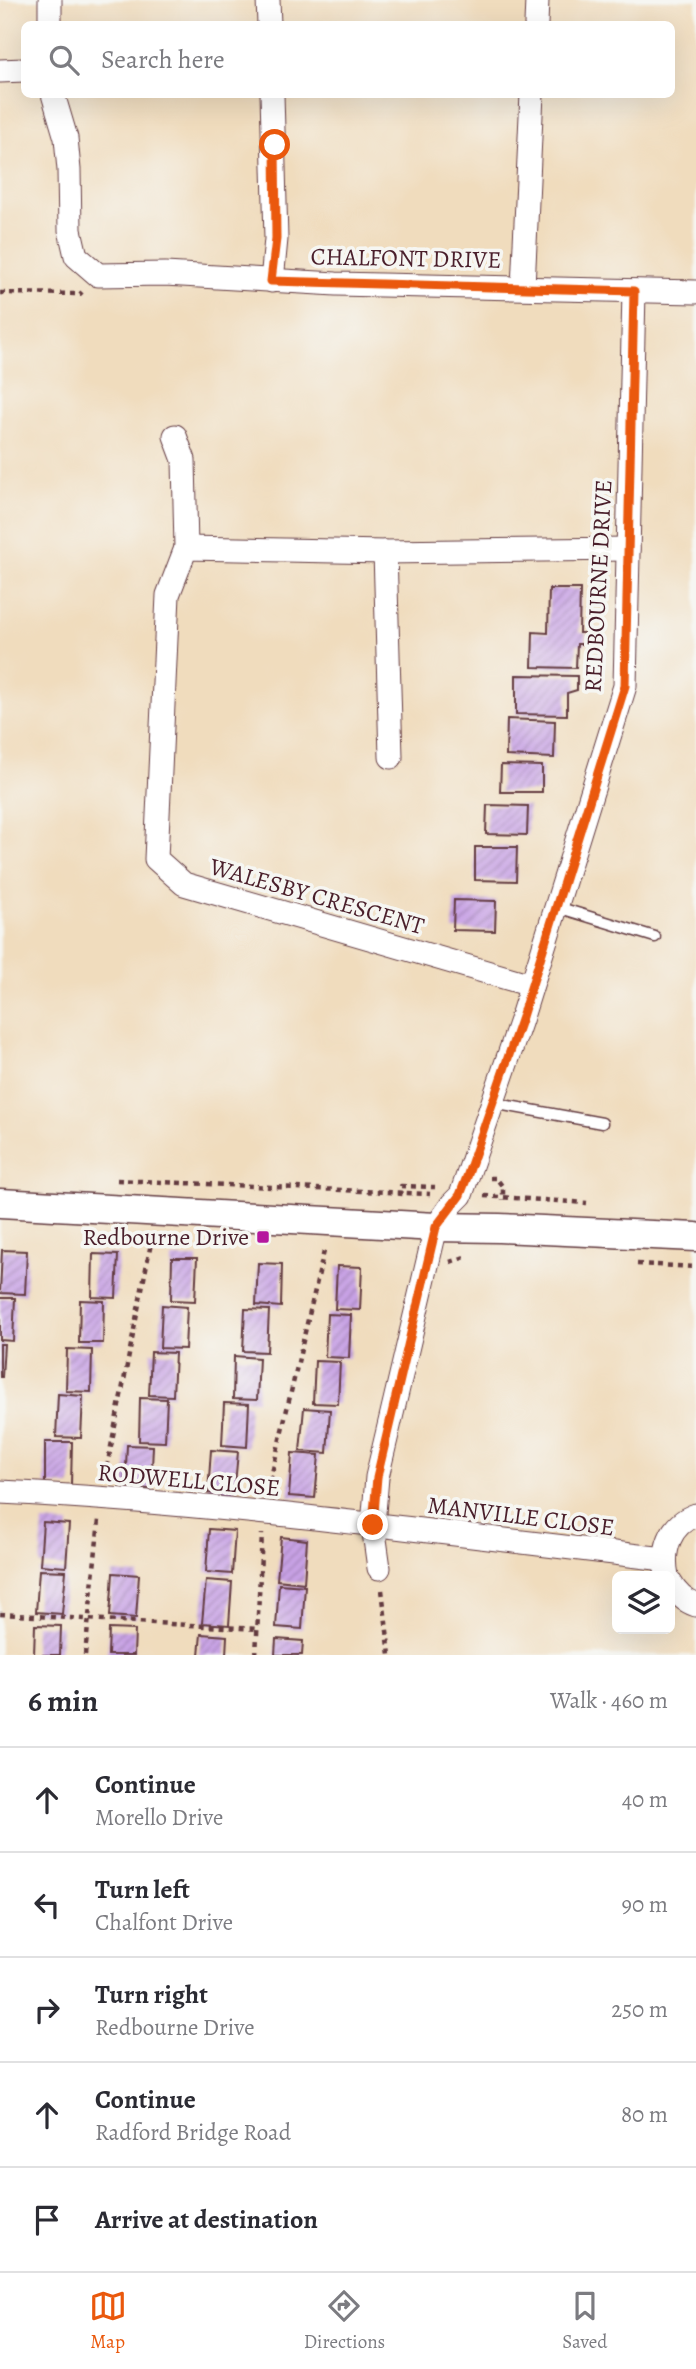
<!DOCTYPE html>
<meta charset="utf-8">
<style>
:root{--surface:#fff;--page:#f7f7f7;--text:#2b2b33;--muted:#7c7c81;--line:#e1e1e2;--accent:#ea580c}
body{margin:0;font-family:Alegreya,serif;background:var(--page);color:var(--text)}
.controls{position:absolute;right:21px;bottom:21px;display:grid;overflow:hidden;border-radius:10px;box-shadow:0 7px 28px #0002}
.controls button{width:63px;height:63px;display:grid;place-items:center;padding:0;border:0;border-bottom:2px solid var(--line);background:var(--surface);color:var(--text);font:35px sans-serif}
.stop{position:absolute;width:21px;height:21px;margin:-16px;border:5px solid #ea580c;border-radius:50%;background:#fff}
.stop.end{background:#ea580c;border-color:#fff;box-shadow:0 2px 7px #0008}
.list{margin:0;padding:0;list-style:none}
h2{display:flex;justify-content:space-between;align-items:center;height:91px;margin:0;padding:0 28px;font-size:30px}
h2 small{font-size:23px;font-weight:400;color:var(--muted)}
.list li{display:grid;grid-template-columns:46px 1fr auto;gap:21px;align-items:center;box-sizing:border-box;height:105px;padding:0 28px;border-top:2px solid var(--line)}
.list b{display:block;font-size:26px;white-space:nowrap}
.list p{margin:0;font-size:23px;white-space:nowrap;color:var(--muted)}
.list em{font-size:23px;font-style:normal;color:var(--muted)}
.icon{flex:none;width:38px;height:38px;fill:none;stroke:currentColor;stroke-width:2;stroke-linecap:round;stroke-linejoin:round}
.map{position:relative;flex:none;width:696px;height:1655px;overflow:hidden}
.search{position:absolute;background:var(--surface);box-shadow:0 7px 28px #0002;left:21px;right:21px;top:21px;height:77px;display:flex;align-items:center;gap:18px;box-sizing:border-box;padding:0 24px;border-radius:10px;color:var(--muted);font-size:26px}
.sheet{height:616px;background:var(--surface)}
nav{display:flex;justify-content:space-around;align-items:center;box-sizing:border-box;height:98px;border-top:2px solid var(--line);background:var(--surface);font-size:19px;color:var(--muted)}
nav a{display:grid;justify-items:center;gap:4px}
nav .on{color:var(--accent)}
.map>svg:first-child{display:block}
.building{fill:url(#building-hatch)}
.lines{fill:none;stroke-linecap:round;stroke-linejoin:round}
.service-casing{stroke:#633b41;stroke-width:13}
.minor-casing{stroke:#633b41;stroke-width:25}
.tertiary-casing{stroke:#633b41;stroke-width:31}
.path{stroke:#633b41;stroke-width:4.5;stroke-dasharray:5 5;stroke-linecap:butt}
.service{stroke:#fff;stroke-width:10}
.minor{stroke:#fff;stroke-width:23}
.tertiary{stroke:#fff;stroke-width:28}
.route{stroke:#ea580c;stroke-width:9}
.poi-dot{fill:#b5179e;stroke:#f6f6f2;stroke-width:2.5}
.labels{text-anchor:middle;dominant-baseline:central;stroke-width:7;stroke-linejoin:round;paint-order:stroke}
.street-label{font-size:24px;fill:#4a1f2b;stroke:#f6f6f2}
.poi-label{font-size:24px;fill:#4a1f2b;stroke:#f6f6f2;text-anchor:end}
</style>
<div class="map">
<svg width="696" height="1655" viewBox="0 0 696 1655">
<defs>
<pattern id="building-hatch" width="6" height="6" patternUnits="userSpaceOnUse" patternTransform="scale(1.75)"><rect width="6" height="6" fill="#c8a2e5"/><path d="M-1 1l2-2M0 6l6-6M5 7l2-2" fill="none" stroke="#a483ba"/></pattern>
</defs>
<rect width="100%" height="100%" fill="#f6f6f2"/>
<filter id="ink" filterUnits="userSpaceOnUse"><feTurbulence type="fractalNoise" baseFrequency=".0143" numOctaves="2"/><feDisplacementMap in="SourceGraphic" scale="14" xChannelSelector="R" yChannelSelector="G"/><feConvolveMatrix kernelMatrix="1 2 1 2 8 2 1 2 1" color-interpolation-filters="sRGB"/></filter>
<filter id="wash" filterUnits="userSpaceOnUse"><feTurbulence type="fractalNoise" baseFrequency=".00686" numOctaves="4" result="noise"/><feDisplacementMap in="SourceGraphic" scale="28" xChannelSelector="R" yChannelSelector="G"/><feGaussianBlur stdDeviation="1.57" result="paint"/><feColorMatrix in="noise" values="0 0 0 0 0 0 0 0 0 0 0 0 0 0 0 0 0 1.4 0 .05"/><feComposite in="paint" operator="in"/></filter>
<g filter="url(#wash)">
<rect width="100%" height="100%" fill="#f0dcbd"/>
<g id="blocks">
<g class="building">
<path d="M549 589H580L579 633H586L585 644H577L576 668 532 667 533 632 548 633Z"/>
<path d="M516 675 577 676V690L567 693V715L516 714Z"/>
<path d="M507 719 555 721 554 758 506 756Z"/>
<path d="M501 765 542 766V792H500Z"/>
<path d="M487 805 528 806 527 835 486 834Z"/>
<path d="M475 847H517L516 881 475 880Z"/>
<path d="M454 900 496 901 495 931 453 930Z"/>
<path d="M2 1250 27 1251 25 1294 0 1293Z"/>
<path d="M93 1254 118 1255 116 1298 92 1297Z"/>
<path d="M172 1258H197L195 1301 171 1300Z"/>
<path d="M258 1263 282 1264 281 1307 256 1305Z"/>
<path d="M337 1266 362 1267 360 1310 335 1309Z"/>
<path d="M0 1298H15L13 1341 0 1340Z"/>
<path d="M80 1300 104 1301 103 1343H79Z"/>
<path d="M162 1305 187 1307 185 1349 160 1348Z"/>
<path d="M245 1309 269 1310 267 1352 243 1351Z"/>
<path d="M327 1314 351 1315 349 1358 325 1357Z"/>
<path d="M0 1344H4L2 1377H0Z"/>
<path d="M67 1349 92 1350 91 1392 66 1391Z"/>
<path d="M151 1352 175 1353 173 1396 149 1395Z"/>
<path d="M234 1356 259 1358 257 1400 233 1399Z"/>
<path d="M315 1361 340 1362 338 1404 313 1403Z"/>
<path d="M58 1394 83 1396 81 1438 56 1437Z"/>
<path d="M140 1398 167 1399 165 1442 139 1441Z"/>
<path d="M224 1403 249 1404 247 1447 222 1445Z"/>
<path d="M304 1408 330 1410 327 1453 300 1451Z"/>
<path d="M45 1442H72L71 1485H45Z"/>
<path d="M127 1445 153 1446 151 1489 125 1488Z"/>
<path d="M211 1450 238 1452 234 1495 208 1493Z"/>
<path d="M292 1453 319 1455 315 1498 289 1496Z"/>
<path d="M43 1522 69 1524 66 1567 40 1565Z"/>
<path d="M209 1529 235 1531 232 1574 206 1572Z"/>
<path d="M281 1537 307 1540 304 1583 277 1580Z"/>
<path d="M39 1570 66 1571 62 1614 36 1612Z"/>
<path d="M113 1573 139 1575 136 1618 110 1616Z"/>
<path d="M206 1580 232 1582 229 1625 202 1623Z"/>
<path d="M279 1584 305 1586 302 1629 276 1627Z"/>
<path d="M35 1625 61 1626 60 1655H34Z"/>
<path d="M109 1629 135 1630 134 1655H108Z"/>
<path d="M201 1634 227 1636 226 1655H199Z"/>
<path d="M276 1639 303 1641 302 1655H275Z"/>
</g>
</g>
</g>
<g filter="url(#ink)">
<use href="#blocks" fill-opacity="0" stroke="#633b41" stroke-width="2"/>
<g class="lines">
<g class="service-casing">
<g id="service">
<path d="M557 907 655 937"/>
<path d="M492 1103 602 1123"/>
</g>
</g>
<g class="minor-casing">
<g id="minor">
<path d="M50 0V24"/>
<path d="M268 0 269 24"/>
<path d="M536 24 537 0"/>
<path d="M0 71 24 70"/>
<path d="M53 94 66 138 69 170 70 230 76 256 98 275 165 274 336 284 696 292"/>
<path d="M272 281 276 239 272 94"/>
<path d="M523 287 532 94"/>
<path d="M175 436 184 460 186 548"/>
<path d="M385 552 391 757"/>
<path d="M531 985 184 884 156 859 168 595 186 548 385 552 628 549"/>
<path d="M0 1492C222 1503 443 1533 664 1559"/>
<path d="M379 1568 373 1525 377 1477 436 1227 452 1204 461 1195 521 1020 625 686 634 291"/>
<path d="M667 1576C662 1551 669 1524 696 1515"/>
<path d="M670 1582C676 1593 684 1601 696 1605"/>
</g>
</g>
<g class="tertiary-casing">
<path id="tertiary" d="M0 1203 436 1227 499 1228 696 1237"/>
</g>
<g class="path">
<path d="M0 293 80 294 82 292"/>
<path d="M490 1178H496L503 1187V1200"/>
<path d="M117 1180 430 1194"/>
<path d="M400 1196 401 1186 435 1187"/>
<path d="M484 1196 587 1203"/>
<path d="M450 1262 468 1256"/>
<path d="M637 1264 696 1267"/>
<path d="M105 1477 152 1238"/>
<path d="M268 1490 325 1247"/>
<path d="M382 1590 390 1655"/>
<path d="M0 1614 257 1629"/>
<path d="M85 1655 99 1520"/>
<path d="M256 1655 262 1534"/>
</g>
<use href="#service" class="service"/>
<use href="#minor" class="minor"/>
<use href="#tertiary" class="tertiary"/>
</g>
</g>
<g class="lines" filter="url(#ink)">
<path class="route" d="M275 145 276 239 271 281 634 291 625 686 521 1020 467 1177 460 1195 436 1227 377 1477 373 1525"/>
</g>
<rect class="poi-dot" x="256" y="1230" width="14" height="14" rx="3.5"/>
<g class="labels">
<g class="street-label">
<text transform="translate(406 258) rotate(1)">CHALFONT DRIVE</text>
<text transform="translate(598 586) rotate(-87)">REDBOURNE DRIVE</text>
<text transform="translate(317 896) rotate(16)">WALESBY CRESCENT</text>
<text transform="translate(189 1480) rotate(5)">RODWELL CLOSE</text>
<text transform="translate(521 1516) rotate(7)">MANVILLE CLOSE</text>
</g>
<g class="poi-label">
<text x="249" y="1237">Redbourne Drive</text>
</g>
</g>
</svg>
<div class="controls">
<button><svg class="icon" aria-label="layers" viewBox="0 0 24 24"><path d="M12 4l9 5-9 5-9-5zM3 14l9 5 9-5"/></svg></button>
</div>
<div class="stop" style="left:275px;top:145px"></div>
<div class="stop end" style="left:373px;top:1525px"></div>
<div class="search"><svg class="icon" aria-label="search" viewBox="0 0 24 24"><circle cx="10" cy="10" r="6"/><path d="M15 15l6 6"/></svg>Search here</div>
</div>
<section class="sheet">
<h2>6 min<small>Walk · 460 m</small></h2>
<ul class="list">
<li><svg class="icon" aria-label="ahead" viewBox="0 0 24 24"><path d="M12 20V5M6 11l6-6 6 6"/></svg><div><b>Continue</b><p>Morello Drive</p></div><em>40 m</em></li>
<li><svg class="icon" aria-label="left" viewBox="0 0 24 24"><path d="M17 20v-9H6M10 6l-5 5 5 5"/></svg><div><b>Turn left</b><p>Chalfont Drive</p></div><em>90 m</em></li>
<li><svg class="icon" aria-label="right" viewBox="0 0 24 24"><path d="M7 20v-9h11M14 6l5 5-5 5"/></svg><div><b>Turn right</b><p>Redbourne Drive</p></div><em>250 m</em></li>
<li><svg class="icon" aria-label="ahead" viewBox="0 0 24 24"><path d="M12 20V5M6 11l6-6 6 6"/></svg><div><b>Continue</b><p>Radford Bridge Road</p></div><em>80 m</em></li>
<li><svg class="icon" aria-label="arrive" viewBox="0 0 24 24"><path d="M6 21V4h12l-3 4 3 4H6"/></svg><div><b>Arrive at destination</b></div></li>
</ul>
</section>
<nav>
<a class="on"><svg class="icon" aria-label="map" viewBox="0 0 24 24"><path d="M3 6l6-2 6 2 6-2v14l-6 2-6-2-6 2zM9 4v14M15 6v14"/></svg>Map</a>
<a><svg class="icon" aria-label="directions" viewBox="0 0 24 24"><path d="M12 3l9 9-9 9-9-9zM9 14v-3h6M13 9l2 2-2 2"/></svg>Directions</a>
<a><svg class="icon" aria-label="saved" viewBox="0 0 24 24"><path d="M7 4h10v16l-5-4-5 4z"/></svg>Saved</a>
</nav>
